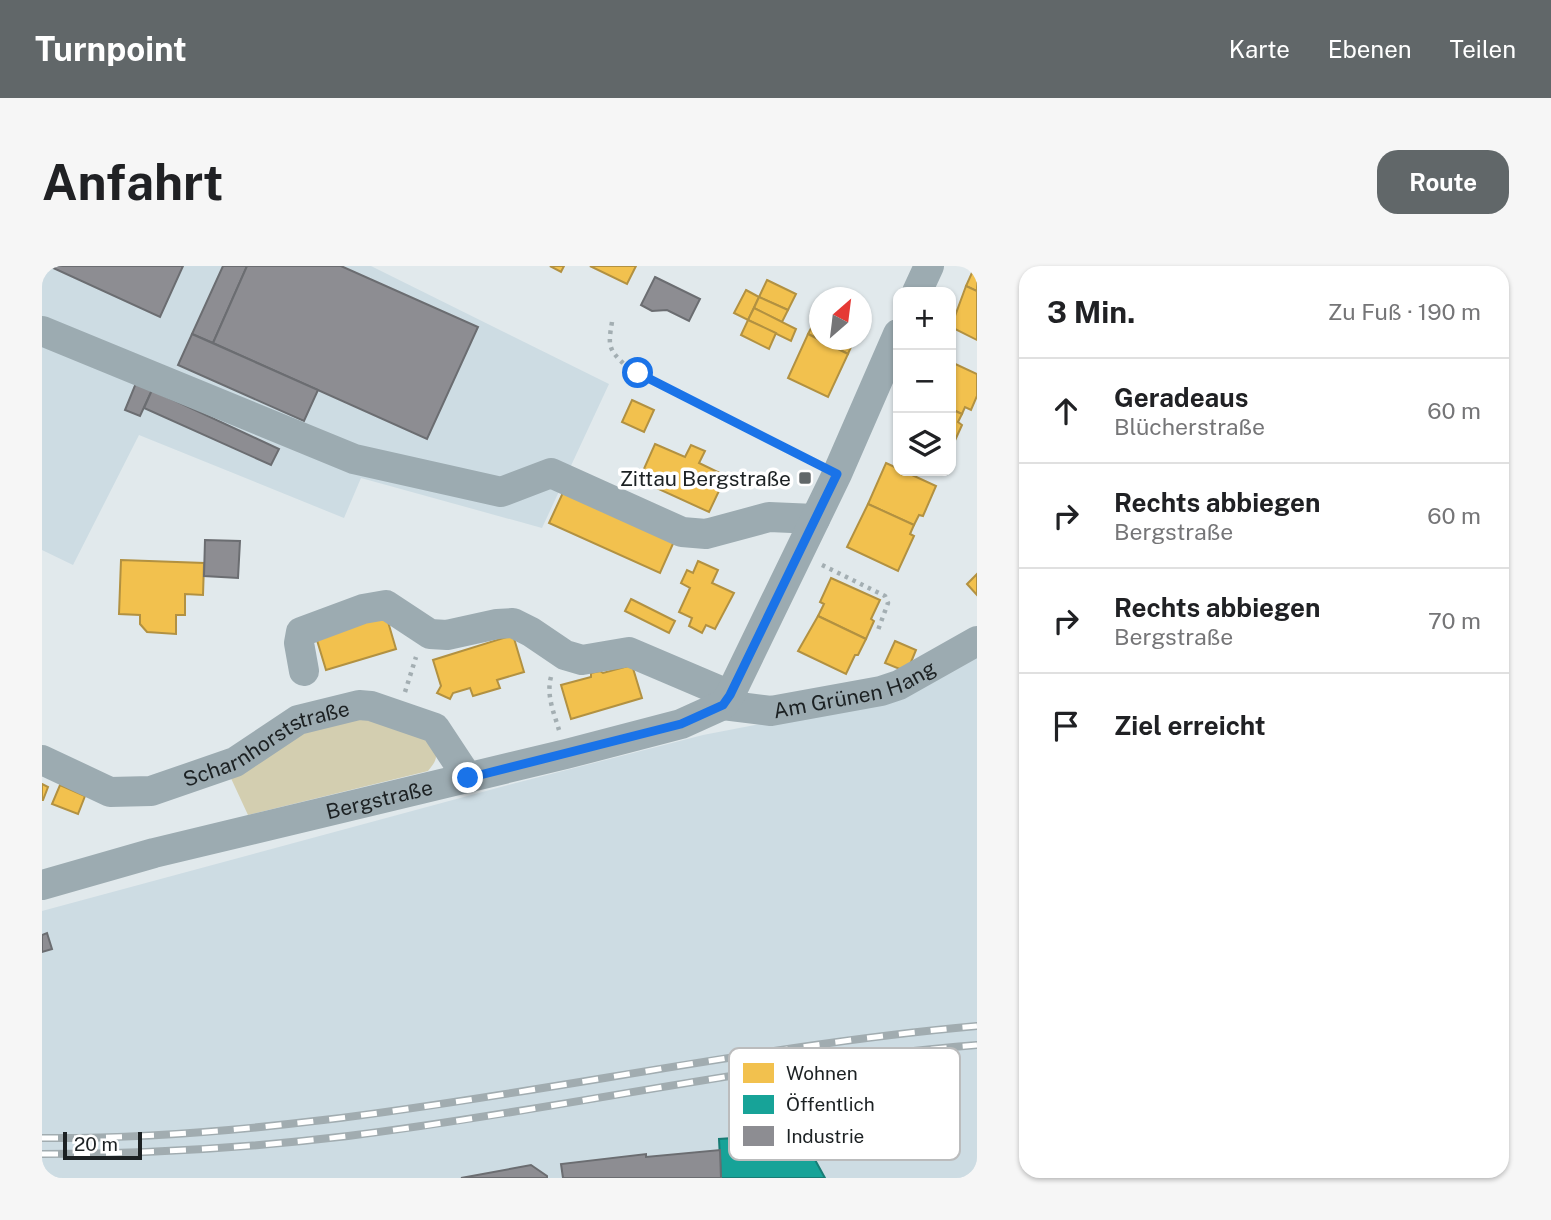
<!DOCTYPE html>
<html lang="de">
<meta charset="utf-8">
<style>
:root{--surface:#fff;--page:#f6f6f6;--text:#202124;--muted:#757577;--line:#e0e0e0;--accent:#616769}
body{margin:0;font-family:"Public Sans",sans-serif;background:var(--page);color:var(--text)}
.controls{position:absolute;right:21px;top:21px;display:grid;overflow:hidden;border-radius:14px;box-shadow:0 2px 5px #0004}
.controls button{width:63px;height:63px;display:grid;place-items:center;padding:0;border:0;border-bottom:2px solid var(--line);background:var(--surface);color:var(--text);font:35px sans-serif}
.compass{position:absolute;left:767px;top:21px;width:63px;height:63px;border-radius:50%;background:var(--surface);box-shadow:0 2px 5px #0004;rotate:28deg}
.scale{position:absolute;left:21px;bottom:18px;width:79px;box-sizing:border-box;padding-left:7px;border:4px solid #1c2123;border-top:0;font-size:19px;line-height:24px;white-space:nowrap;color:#1c2123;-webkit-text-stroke:5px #fff;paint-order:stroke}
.stop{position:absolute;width:21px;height:21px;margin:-16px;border:5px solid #1a73e8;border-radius:50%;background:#fff}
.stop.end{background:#1a73e8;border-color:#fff;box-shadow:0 2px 7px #0008}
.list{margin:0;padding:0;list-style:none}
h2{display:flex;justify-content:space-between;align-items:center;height:91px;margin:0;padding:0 28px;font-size:30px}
h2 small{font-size:23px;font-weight:400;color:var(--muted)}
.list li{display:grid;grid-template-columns:46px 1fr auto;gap:21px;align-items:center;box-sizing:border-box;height:105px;padding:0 28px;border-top:2px solid var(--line)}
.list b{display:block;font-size:26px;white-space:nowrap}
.list p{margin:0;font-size:23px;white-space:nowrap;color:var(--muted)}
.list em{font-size:23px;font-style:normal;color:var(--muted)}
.icon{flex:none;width:38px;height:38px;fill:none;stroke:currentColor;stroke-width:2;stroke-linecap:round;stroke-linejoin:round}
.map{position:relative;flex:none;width:935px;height:912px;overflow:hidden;border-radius:21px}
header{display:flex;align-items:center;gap:42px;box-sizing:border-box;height:98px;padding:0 35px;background:var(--accent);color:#fff}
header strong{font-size:33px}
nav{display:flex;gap:38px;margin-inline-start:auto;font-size:24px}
.intro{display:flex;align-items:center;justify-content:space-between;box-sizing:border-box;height:168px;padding:0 42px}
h1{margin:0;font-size:49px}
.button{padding:18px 32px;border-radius:21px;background:var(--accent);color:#fff;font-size:24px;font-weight:700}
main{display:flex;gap:42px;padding:0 42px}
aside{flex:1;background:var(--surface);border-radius:21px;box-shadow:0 2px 5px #0004}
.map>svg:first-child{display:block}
.built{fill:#cddce3}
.green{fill:#d3ceb0}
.homes{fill:#f2c14e;stroke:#b29141;stroke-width:2}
.public{fill:#17a398;stroke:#187c75;stroke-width:2}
.industry{fill:#8d8d92;stroke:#6b6d71;stroke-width:2}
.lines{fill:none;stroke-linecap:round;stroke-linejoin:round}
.path{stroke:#a3aeb2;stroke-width:4.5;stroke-dasharray:3.5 5;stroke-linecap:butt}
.minor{stroke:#9cabb1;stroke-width:30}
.rail-casing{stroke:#a1acb0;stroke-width:8}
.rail{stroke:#fff;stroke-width:5;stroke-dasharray:16;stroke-linecap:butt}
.route{stroke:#1a73e8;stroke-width:9}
.poi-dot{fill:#616769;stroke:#fff;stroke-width:2.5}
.labels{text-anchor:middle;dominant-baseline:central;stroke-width:7;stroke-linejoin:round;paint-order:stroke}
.poi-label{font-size:21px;fill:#1c2123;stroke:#fff;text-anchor:end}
.street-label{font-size:21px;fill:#1c2123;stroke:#fff}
.key{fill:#fff;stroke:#bbbcbd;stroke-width:2}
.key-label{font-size:19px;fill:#1c2123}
</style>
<header>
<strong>Turnpoint</strong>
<nav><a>Karte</a><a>Ebenen</a><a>Teilen</a></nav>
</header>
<div class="intro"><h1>Anfahrt</h1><a class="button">Route</a></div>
<main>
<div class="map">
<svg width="935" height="912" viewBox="0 0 935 912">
<rect width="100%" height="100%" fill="#e1e9ec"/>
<g class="built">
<path d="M0 0H329L567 118 500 262 319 212 302 252 97 169 31 299 0 284Z"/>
<path d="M935 391V912H0V645L470 518 661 469 750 452Z"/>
</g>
<path class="green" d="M311 450C330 455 395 464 394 490 394 496 389 501 386 505L206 549 187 508 267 463Z"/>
<g class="homes">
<path d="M508 0H522L519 6Z"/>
<path d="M548 0H594L585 18Z"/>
<path d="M933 0H935V25L924 20Z"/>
<path d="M725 14 754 28 746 44 717 31Z"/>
<path d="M924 20 935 25V74L909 61Z"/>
<path d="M704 24 717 31 706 54 692 47Z"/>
<path d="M717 31 746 44 740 56 712 42Z"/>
<path d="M712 42 754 63 749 75 706 54Z"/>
<path d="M820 42 826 45 820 58Z"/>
<path d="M778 45V74H812L806 88 766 68Z"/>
<path d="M706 54 734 67 727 83 699 69Z"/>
<path d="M766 68 806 88 786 131 746 112Z"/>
<path d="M909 96 935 108V130L929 144 923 141 920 148 909 143Z"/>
<path d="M590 134 612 144 602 166 580 156Z"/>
<path d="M909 143 920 148 916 156 920 159 910 181Z"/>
<path d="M613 178 643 191 649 179 663 185 657 197 684 210 667 246 597 214Z"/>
<path d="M844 197 894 220 881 250 877 249 872 259 826 238Z"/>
<path d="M524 220 634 271 618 307 507 257Z"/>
<path d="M826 238 872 259 868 268 872 270 856 305 805 281Z"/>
<path d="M79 294 162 297 161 329 143 328V349H134V368L105 366 98 358V349L77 348Z"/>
<path d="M656 295 676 304 670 317 692 327 673 363 664 359 660 367 647 360 650 352 637 346 648 322 639 317 645 304 651 307Z"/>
<path d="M935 308V329L925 318Z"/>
<path d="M789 312 838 334 829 353 832 355 824 373 776 350 782 338 778 336Z"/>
<path d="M589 333 633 355 627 367 583 345Z"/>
<path d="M344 349 354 383 284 404 274 371Z"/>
<path d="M776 350 824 373 816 389H813L804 408 756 385Z"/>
<path d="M471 369 482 406 455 414 458 422 431 430 428 422 411 427 408 433 395 427 399 420 391 394Z"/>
<path d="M853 375 874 384 865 406 843 397Z"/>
<path d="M590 399 600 432 529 453 519 419 549 411V407L558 405 561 407Z"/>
<path d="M0 518 6 521 1 534H0Z"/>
<path d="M18 519 43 530 36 548 10 538Z"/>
</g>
<path class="public" d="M770 867 772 892 783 912H679L677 873Z"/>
<g class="industry">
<path d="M7 0H141L118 51Z"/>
<path d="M181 0H205L171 77 150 68Z"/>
<path d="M205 0H299L436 61 385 173 171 77Z"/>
<path d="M613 11 658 33 647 55 625 44 610 45 599 39Z"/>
<path d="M150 68 276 124 262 155 136 99Z"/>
<path d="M94 117 110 124 98 150 83 144Z"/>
<path d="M110 124 237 183 229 199 102 142Z"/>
<path d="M163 274 198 275 196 312 162 310Z"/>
<path d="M5 667 10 683 0 686V669Z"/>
<path d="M678 884 679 912H521L519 898 604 888V891Z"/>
<path d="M489 899 505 910V912H419Z"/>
</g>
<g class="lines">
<g class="path">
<path d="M570 56C566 80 566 83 584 100L771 196"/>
<path d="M780 299 843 330 846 337 836 364"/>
<path d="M509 411C504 429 512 447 517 464"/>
<path d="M363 426 374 391"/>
</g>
<g class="minor">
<path d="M875 26 887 0"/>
<path d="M0 65 312 193 459 226 509 207 640 266 664 268 727 251 773 253"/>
<path d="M262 405 257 377 259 366 321 343 344 339 388 368 405 369 455 358 471 357 489 366 523 389 540 394 587 386 688 429"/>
<path id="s1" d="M681 439 729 445 839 425 857 419 935 375"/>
<path id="s2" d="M0 494 68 526 109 525 193 496 256 454 317 439 329 440 393 462 426 512"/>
<path id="s3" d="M0 619 112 587 524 488 639 458 681 439 688 429 795 208 856 68"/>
</g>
<g class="rail-casing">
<g id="rail">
<path d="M0 872C316 874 622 788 935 760"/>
<path d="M0 888C102 888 205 882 306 870 517 844 723 796 935 779"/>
</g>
</g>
<use href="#rail" class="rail"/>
</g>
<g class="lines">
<path class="route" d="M426 512 639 458 681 439 688 429 795 208 596 107"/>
</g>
<rect class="poi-dot" x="756" y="205" width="14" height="14" rx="3.5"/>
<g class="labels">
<g class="poi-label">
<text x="749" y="212">Zittau Bergstraße</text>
</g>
<g class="street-label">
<text stroke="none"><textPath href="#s1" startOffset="135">Am Grünen Hang</textPath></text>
<text stroke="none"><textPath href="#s2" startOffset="242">Scharnhorststraße</textPath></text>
<text stroke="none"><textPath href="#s3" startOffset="348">Bergstraße</textPath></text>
</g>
</g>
<rect x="687" y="782" width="231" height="112" rx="10" class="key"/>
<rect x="701" y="797" width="31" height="20" fill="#f2c14e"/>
<rect x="701" y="829" width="31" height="19" fill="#17a398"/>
<rect x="701" y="860" width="31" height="20" fill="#8d8d92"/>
<g class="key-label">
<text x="744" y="814">Wohnen</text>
<text x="744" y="845">Öffentlich</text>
<text x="744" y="877">Industrie</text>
</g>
</svg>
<div class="controls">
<button>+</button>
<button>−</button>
<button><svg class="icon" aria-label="layers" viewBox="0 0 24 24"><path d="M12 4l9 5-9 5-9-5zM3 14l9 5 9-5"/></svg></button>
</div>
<svg class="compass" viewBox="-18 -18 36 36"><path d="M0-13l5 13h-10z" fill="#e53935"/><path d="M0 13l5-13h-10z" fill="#757577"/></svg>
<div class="scale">20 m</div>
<div class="stop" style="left:596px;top:107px"></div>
<div class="stop end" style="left:426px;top:512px"></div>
</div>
<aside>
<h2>3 Min.<small>Zu Fuß · 190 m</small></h2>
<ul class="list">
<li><svg class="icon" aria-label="ahead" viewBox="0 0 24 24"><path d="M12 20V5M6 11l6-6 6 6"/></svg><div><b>Geradeaus</b><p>Blücherstraße</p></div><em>60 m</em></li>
<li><svg class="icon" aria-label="right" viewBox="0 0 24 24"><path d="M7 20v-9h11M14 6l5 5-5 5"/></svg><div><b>Rechts abbiegen</b><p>Bergstraße</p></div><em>60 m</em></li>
<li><svg class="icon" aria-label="right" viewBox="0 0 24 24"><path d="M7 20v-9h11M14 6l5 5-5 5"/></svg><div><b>Rechts abbiegen</b><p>Bergstraße</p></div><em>70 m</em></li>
<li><svg class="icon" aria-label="arrive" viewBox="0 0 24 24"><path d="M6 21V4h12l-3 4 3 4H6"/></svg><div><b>Ziel erreicht</b></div></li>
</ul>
</aside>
</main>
